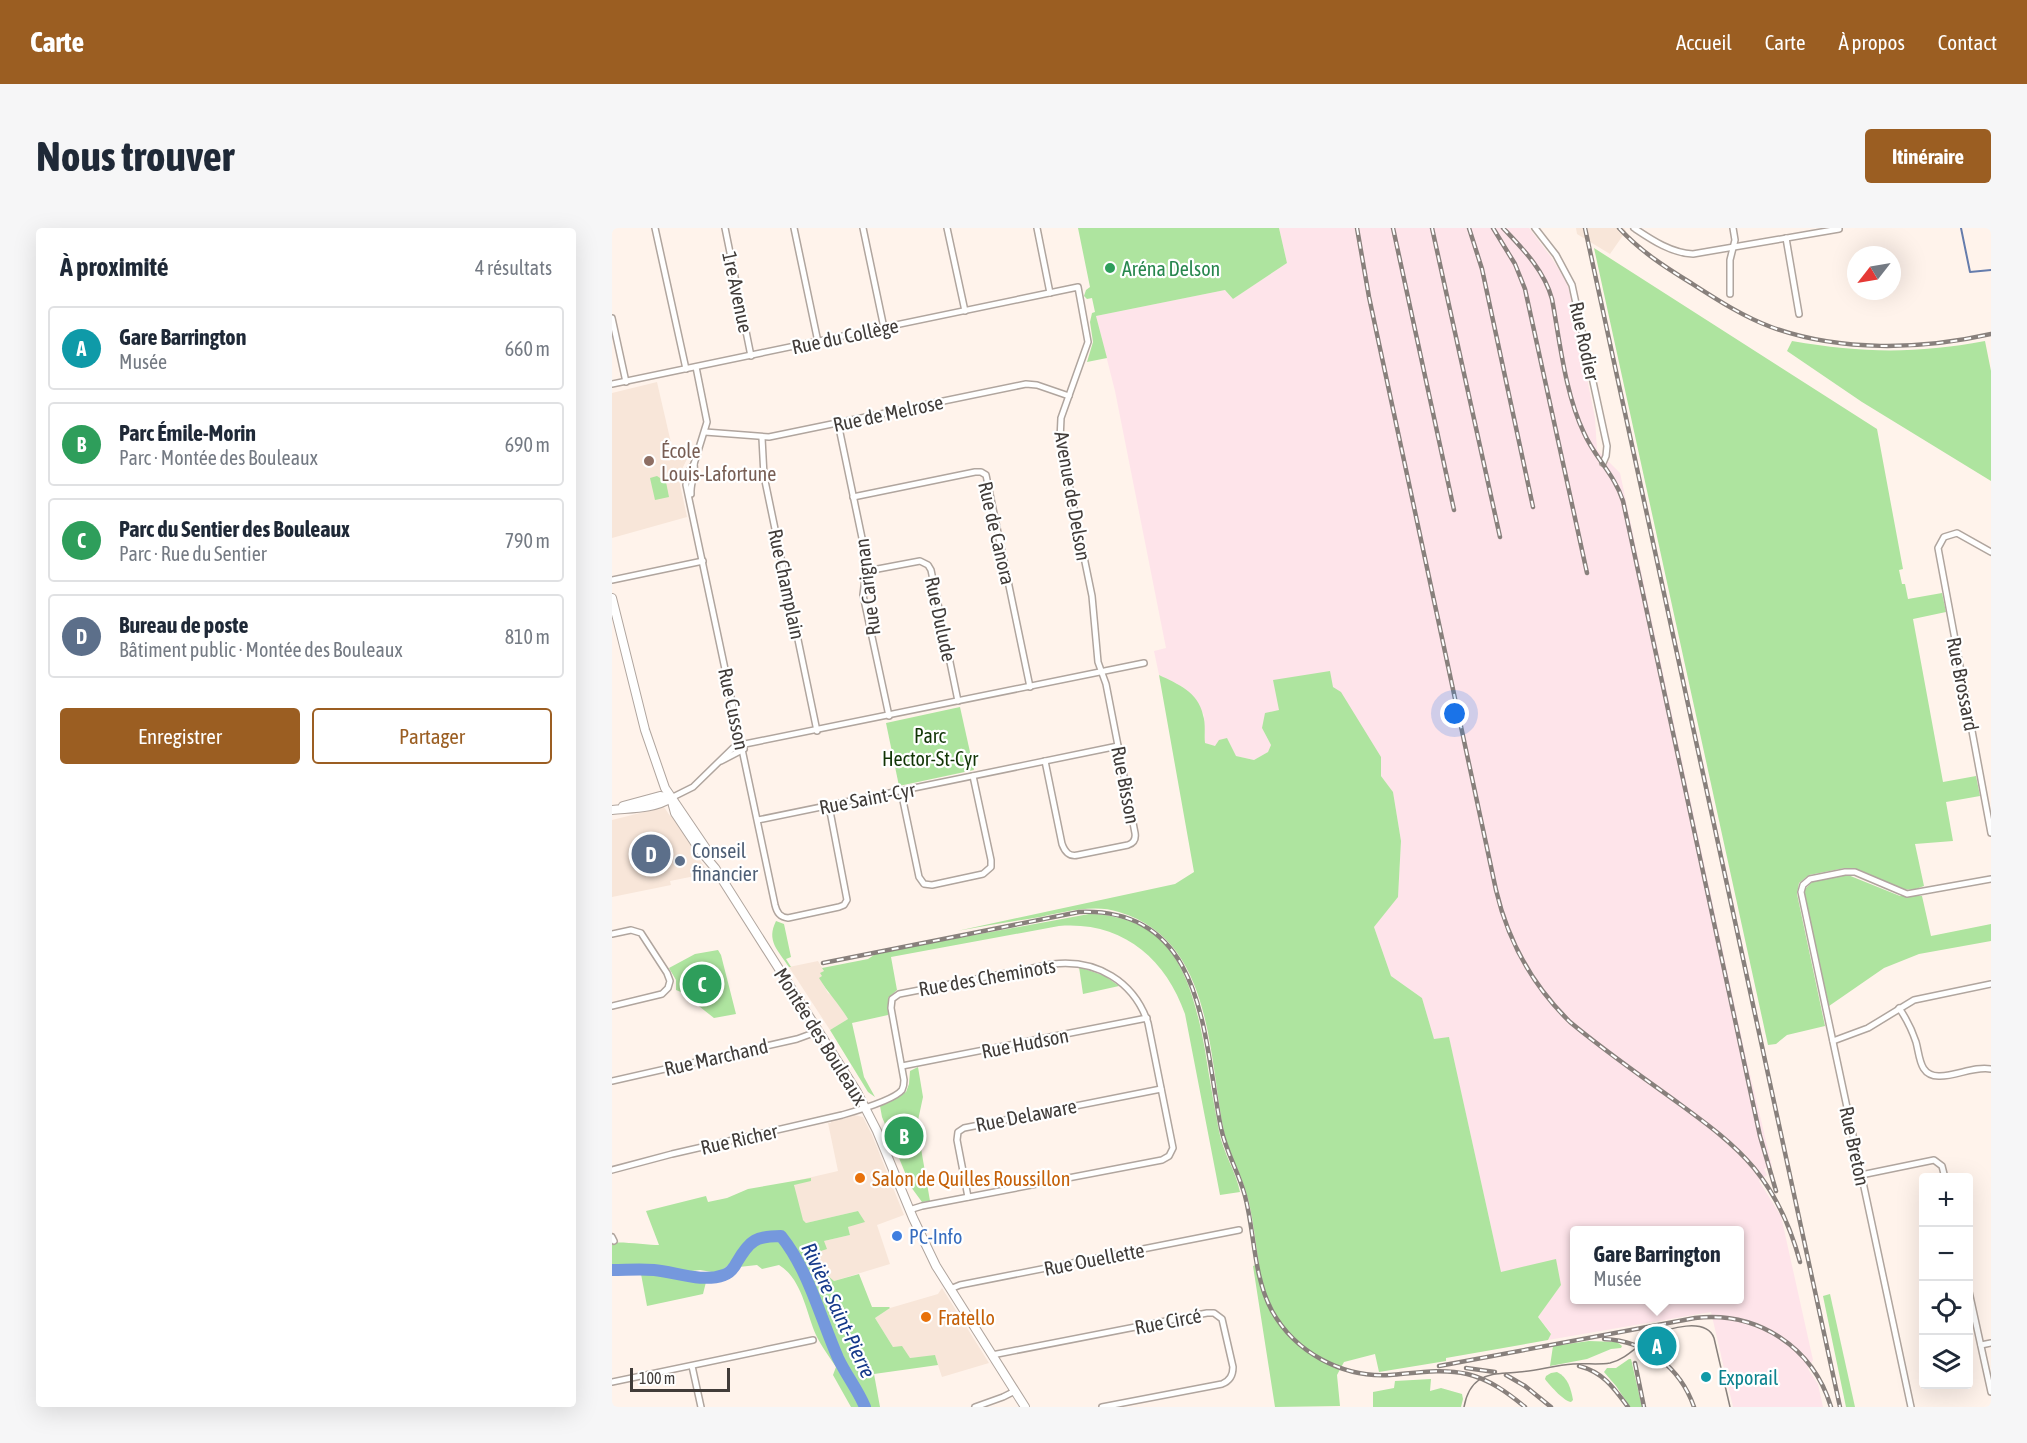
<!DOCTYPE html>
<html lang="fr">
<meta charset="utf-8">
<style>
:root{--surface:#fff;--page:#f6f6f7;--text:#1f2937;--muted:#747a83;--line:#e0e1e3;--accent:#9b5e22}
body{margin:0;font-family:"Asap Condensed",sans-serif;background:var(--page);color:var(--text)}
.controls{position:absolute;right:18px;bottom:18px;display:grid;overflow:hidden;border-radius:6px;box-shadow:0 6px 24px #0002}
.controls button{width:54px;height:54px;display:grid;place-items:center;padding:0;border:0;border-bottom:2px solid var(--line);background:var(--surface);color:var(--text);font:30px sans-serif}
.compass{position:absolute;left:1235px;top:18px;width:54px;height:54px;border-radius:50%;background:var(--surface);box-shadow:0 6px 24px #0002;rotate:239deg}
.scale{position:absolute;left:18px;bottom:15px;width:100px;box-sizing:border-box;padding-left:6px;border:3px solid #413c39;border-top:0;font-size:16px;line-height:21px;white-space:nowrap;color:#413c39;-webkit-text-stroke:4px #fff;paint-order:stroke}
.you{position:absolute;left:843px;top:486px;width:21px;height:21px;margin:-15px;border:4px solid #fff;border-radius:50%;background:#1a73e8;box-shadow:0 0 0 9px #1a73e833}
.badge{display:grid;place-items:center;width:39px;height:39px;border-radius:50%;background:var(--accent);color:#fff;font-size:20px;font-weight:700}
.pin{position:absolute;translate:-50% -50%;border:3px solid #fff;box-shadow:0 2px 6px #0006}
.popup{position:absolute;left:958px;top:998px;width:174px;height:78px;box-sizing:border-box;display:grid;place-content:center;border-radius:6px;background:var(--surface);filter:drop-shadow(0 2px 4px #0005);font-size:20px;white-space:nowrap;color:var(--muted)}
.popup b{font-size:22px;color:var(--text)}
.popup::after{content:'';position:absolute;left:50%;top:100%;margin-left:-12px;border:12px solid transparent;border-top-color:var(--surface)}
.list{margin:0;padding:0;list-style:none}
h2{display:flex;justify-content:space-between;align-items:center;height:78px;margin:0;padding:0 24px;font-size:26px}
h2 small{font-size:20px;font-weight:400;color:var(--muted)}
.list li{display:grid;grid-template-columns:39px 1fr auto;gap:18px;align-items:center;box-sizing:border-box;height:84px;margin:0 12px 12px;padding:0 12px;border:2px solid var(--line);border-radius:6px}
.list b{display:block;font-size:22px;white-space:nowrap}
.list p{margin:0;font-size:20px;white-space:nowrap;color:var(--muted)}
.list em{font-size:20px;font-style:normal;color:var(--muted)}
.actions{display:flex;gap:12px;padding:18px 24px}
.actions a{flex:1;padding:14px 0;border:2px solid var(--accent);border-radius:6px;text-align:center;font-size:21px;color:var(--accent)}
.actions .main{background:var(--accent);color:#fff}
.icon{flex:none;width:33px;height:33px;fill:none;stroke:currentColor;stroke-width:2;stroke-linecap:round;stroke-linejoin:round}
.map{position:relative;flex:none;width:1379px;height:1179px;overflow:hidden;border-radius:6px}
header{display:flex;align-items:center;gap:36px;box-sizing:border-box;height:84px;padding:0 30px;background:var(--accent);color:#fff}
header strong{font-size:28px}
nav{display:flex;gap:33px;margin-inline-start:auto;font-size:21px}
.intro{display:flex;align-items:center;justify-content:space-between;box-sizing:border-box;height:144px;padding:0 36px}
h1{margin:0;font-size:42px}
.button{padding:15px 27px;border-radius:6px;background:var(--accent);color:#fff;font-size:21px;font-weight:700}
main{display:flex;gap:36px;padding:0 36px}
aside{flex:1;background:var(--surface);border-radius:6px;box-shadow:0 6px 24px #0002}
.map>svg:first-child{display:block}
.built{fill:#f8e6d9}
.industrial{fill:#fee4ea;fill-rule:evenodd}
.green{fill:#aee49f}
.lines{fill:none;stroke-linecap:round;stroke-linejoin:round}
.stream{stroke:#657cac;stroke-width:2}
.river{stroke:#7598dd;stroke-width:12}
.street-casing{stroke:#b0a59e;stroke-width:8}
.secondary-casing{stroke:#b0a59e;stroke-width:10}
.street{stroke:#fff;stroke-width:5}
.secondary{stroke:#fff;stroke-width:8}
.tram{stroke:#88807c;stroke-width:1.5}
.rail-casing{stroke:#88807c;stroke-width:4.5}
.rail{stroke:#fff;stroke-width:2;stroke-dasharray:7;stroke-linecap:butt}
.leisure-dot{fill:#2e9e5b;stroke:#fff;stroke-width:2}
.education-dot{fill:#8d6e63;stroke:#fff;stroke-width:2}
.service-dot{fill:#5c6f8a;stroke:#fff;stroke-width:2}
.food-dot{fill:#e8710a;stroke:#fff;stroke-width:2}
.shop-dot{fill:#3f7fe0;stroke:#fff;stroke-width:2}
.culture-dot{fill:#0f9aa8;stroke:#fff;stroke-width:2}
.labels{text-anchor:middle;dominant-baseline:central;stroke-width:4.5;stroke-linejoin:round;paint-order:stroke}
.leisure-label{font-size:20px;fill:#27864d;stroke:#fff;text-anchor:start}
.street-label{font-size:20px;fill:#413c39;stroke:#fff}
.education-label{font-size:20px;fill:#785e54;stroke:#fff;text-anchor:start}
.park-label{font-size:20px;fill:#113505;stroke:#fff}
.service-label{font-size:20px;fill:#4e5e75;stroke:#fff;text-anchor:start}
.food-label{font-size:20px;fill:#c56008;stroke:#fff;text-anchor:start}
.shop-label{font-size:20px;fill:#366cbe;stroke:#fff;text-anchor:start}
.culture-label{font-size:20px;fill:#0d838f;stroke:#fff;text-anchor:start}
.water-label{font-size:21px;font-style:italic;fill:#163a8a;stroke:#fff}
</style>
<header>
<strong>Carte</strong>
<nav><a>Accueil</a><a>Carte</a><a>À propos</a><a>Contact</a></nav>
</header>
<div class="intro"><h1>Nous trouver</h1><a class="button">Itinéraire</a></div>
<main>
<aside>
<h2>À proximité<small>4 résultats</small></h2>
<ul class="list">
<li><span class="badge" style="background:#0f9aa8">A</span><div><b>Gare Barrington</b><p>Musée</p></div><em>660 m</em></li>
<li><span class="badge" style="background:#2e9e5b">B</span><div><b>Parc Émile-Morin</b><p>Parc · Montée des Bouleaux</p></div><em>690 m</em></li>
<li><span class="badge" style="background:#2e9e5b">C</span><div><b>Parc du Sentier des Bouleaux</b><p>Parc · Rue du Sentier</p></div><em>790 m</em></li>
<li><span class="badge" style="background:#5c6f8a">D</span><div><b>Bureau de poste</b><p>Bâtiment public · Montée des Bouleaux</p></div><em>810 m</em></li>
</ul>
<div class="actions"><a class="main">Enregistrer</a><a>Partager</a></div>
</aside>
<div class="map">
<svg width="1379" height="1179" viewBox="0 0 1379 1179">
<rect width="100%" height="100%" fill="#fff3eb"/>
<g class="built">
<path d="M964 0H1012L1014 3 998 26 965 6Z"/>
<path d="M45 154 62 228 78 225 71 239 67 252 75 289 0 310V165Z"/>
<path d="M52 579 58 588H60L95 643 88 647 58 653 59 657 0 669V592Z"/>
<path d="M206 733 212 743 211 748 208 751 216 765 222 769 236 791 218 802 177 739Z"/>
<path d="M242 887 251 889 260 907 292 987 265 997 278 1036 222 1053 214 1046 208 1036 205 1029 206 1024 212 1013 238 1007 236 999 252 993 246 983 194 995 184 985 180 975 183 953 226 943 216 895H219V893Z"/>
<path d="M330 1060 377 1135 330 1149 323 1128 297 1130 281 1119 263 1090 278 1080 326 1066Z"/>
</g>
<path class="industrial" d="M667 0H917L939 29 954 53 958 65 983 190 985 222 1008 245 1133 825 1160 938 1152 941 1155 947 1147 953 1169 988 1201 1132 1196 1141 1206 1156 1211 1179H1121L1099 1084 936 1112 939 1105 926 1089 949 1057 889 1044 837 810 822 811 810 770 779 748 762 699 786 668 789 613 781 564 769 548V529L667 483 650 500 659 517 656 524 642 532 624 528 593 515 592 487 571 459 547 447 542 423 554 420 503 163 484 88 613 62 621 71 675 35ZM962 1002H1128V1072H962Z"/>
<g class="green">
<path d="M466 0H667L675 35 621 71 613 62 484 88 495 130 475 134 481 114 478 94 480 85 483 84 480 70 475 71 472 68 474 62 478 59Z"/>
<path d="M982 20 1265 201 1291 341 1287 342 1290 356H1293L1296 371 1330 365 1334 384 1301 391 1331 554 1364 548 1368 568 1334 574 1341 613 1303 616 1312 658 1301 662 1290 661 1250 643 1233 640 1197 647 1187 655 1185 666 1213 798 1175 807 1164 816 1156 817Z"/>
<path d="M1180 113C1250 125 1303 126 1373 113L1379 143V253L1250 174 1175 123Z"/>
<path d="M45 248 54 254 57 269 43 272 38 250Z"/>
<path d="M718 443 721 459 729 464 769 529V548L781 564 789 613 786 669 762 699 779 748 810 770 822 811 837 809 889 1044 944 1031 949 1057 926 1089 939 1106 936 1112 834 1130V1133L767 1144 763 1126 732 1134 725 1147 728 1178 663 1179 641 1038 647 1036C643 1012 641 987 634 964 628 944 617 925 612 904 596 826 601 712 507 684 481 675 449 685 422 690 396 694 371 698 345 703L563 656 582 644 547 447C566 456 586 464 591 487 594 496 592 507 593 515L603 518 607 512 615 510 624 528 642 532 656 524 659 517 650 500 653 485 667 482 661 452Z"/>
<path d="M348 479 362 542 287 558 274 495Z"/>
<path d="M1236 647 1288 668H1310L1319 708 1379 696V713L1307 726 1272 740 1217 778 1192 667 1193 661 1200 654Z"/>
<path d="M477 686C562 688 580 752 593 822 597 849 602 876 607 903 611 925 624 943 628 964L608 967 573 786C553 729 509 693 447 698L279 729 285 762 276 770V787L240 795 252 849 263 869 256 864 218 802 236 791C227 776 216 765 207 750L210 748 208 745 212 743 210 740 256 731 265 725Z"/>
<path d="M164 693 172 696 179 729 174 731 179 739H177C166 722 154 713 164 693Z"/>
<path d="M106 722 109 727 124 786 102 790 69 764 64 762V752L57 740 83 726Z"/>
<path d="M467 739 493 748 507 758 471 766Z"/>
<path d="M306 839 311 869 305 897 318 973 310 974 299 959 270 889 268 878 294 864 297 856 298 843Z"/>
<path d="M199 950V953L182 957 191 992 194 995 246 983 253 994 236 999 238 1007 212 1013 215 1021 206 1024 205 1029 214 1046 222 1053 247 1046 260 1079H277L278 1080 263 1090 281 1119 290 1118 298 1130 323 1127 326 1137 262 1146 268 1179H239L221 1147 224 1139C217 1128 209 1118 204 1107 194 1084 190 1051 167 1037L150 1041 145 1037 127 1039C136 1023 146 1005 167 1012L173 1009C164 1002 149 1005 139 1008L119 1035 106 1045 88 1042 71 1044 53 1040H0V1015C8 1013 36 1017 47 1017L34 983 94 968 96 974 115 970 136 961Z"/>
<path d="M29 1046 52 1047 94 1054 91 1066 35 1078Z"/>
<path d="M1218 1066 1243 1179H1234L1211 1068Z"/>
<path d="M977 1113 1005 1114 1010 1118 1009 1120 999 1121 975 1131 938 1138 941 1118Z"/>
<path d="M1017 1131H1019L1030 1179H1018L1004 1158 992 1144 995 1140H1004Z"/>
<path d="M945 1144C956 1149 959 1161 961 1172L959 1174C953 1174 938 1158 933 1151L934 1148 939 1145Z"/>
<path d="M819 1151 818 1163 829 1160 850 1166 851 1171 849 1179H761V1164L782 1160 783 1153Z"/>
</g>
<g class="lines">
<path class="stream" d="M1349 0 1358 44 1379 42"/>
<path class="river" d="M0 1042C14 1042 28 1041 42 1042 64 1044 90 1055 112 1047 118 1045 122 1040 125 1034 138 1012 144 1008 169 1008 197 1043 208 1089 226 1130 234 1147 246 1162 253 1179"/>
<g class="street-casing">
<g id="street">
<path d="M43 0 74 141"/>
<path d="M113 0 139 128"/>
<path d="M182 0 206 114"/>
<path d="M251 0 272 100"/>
<path d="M335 0 353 83"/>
<path d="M425 0 438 65"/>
<path d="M923 0 944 27 960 57 995 218 994 228 991 235"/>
<path d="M1022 0C1040 12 1059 25 1081 26L1227 1"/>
<path d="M1174 10 1187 86"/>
<path d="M1118 66V32L1123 12 1121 0"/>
<path d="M0 90 14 154"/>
<path d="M84 139 95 194 82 236 75 246 74 257 163 677C165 685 168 689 176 690L227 679 232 677 235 672 217 578"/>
<path d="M0 156 466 59 476 114 449 190 448 212 480 368 486 434 494 456 523 605C524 611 522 615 516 617L466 627C457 629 453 624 450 616L433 533"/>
<path d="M226 195 255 334 251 367 277 488"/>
<path d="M93 204 157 209 414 156 425 157 457 168"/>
<path d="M150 210 152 248 205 503"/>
<path d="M79 266C78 255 84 247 82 236"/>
<path d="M241 269 363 244H369L374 247 418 459"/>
<path d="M1379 324 1345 305 1332 309 1326 320 1379 605"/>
<path d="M255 343 308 333 316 337 319 342 346 473"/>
<path d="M0 352 91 333"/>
<path d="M109 533 132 521"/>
<path d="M289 563 307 649 312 656 320 657 371 646 379 639V632L361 548"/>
<path d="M59 570 81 559 123 518 532 435"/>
<path d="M146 592 506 518"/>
<path d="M0 706 19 702 29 705 55 745 58 753 56 760 50 766 0 778"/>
<path d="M1287 780C1294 790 1300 802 1304 814 1308 828 1307 849 1328 848 1345 848 1362 838 1379 841"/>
<path d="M1221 813 1256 800 1302 772 1379 756"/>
<path d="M290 838 535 790"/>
<path d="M0 853 185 811 207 803"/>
<path d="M0 942 60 926 230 887C244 883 282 872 290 862 292 858 292 856 292 852L279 780 280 771 287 766 441 736C484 731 522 753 536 795L561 920 557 928 550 932 310 978 297 982"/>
<path d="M1249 947 1322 932 1330 938 1333 950"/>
<path d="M356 969 345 912 346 904 352 900 549 861"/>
<path d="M0 1009 2 1013"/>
<path d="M1356 1059 1379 1164"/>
<path d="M338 1061 348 1057 627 1002"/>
<path d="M1369 1117 1379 1115"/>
<path d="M380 1127 595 1085H602L610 1091 621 1139C621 1147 618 1153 610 1156L490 1179"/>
<path d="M80 1138 89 1179"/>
<path d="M0 1154 201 1112"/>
<path d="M363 1179 391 1169 403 1163"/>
<path d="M1299 1179 1189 664 1191 657 1198 651 1233 644H1243L1295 666 1379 651"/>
</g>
</g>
<g class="secondary-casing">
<g id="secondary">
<path d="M0 370 33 502 53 560 93 619 97 630"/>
<path d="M59 570 63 585 87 621 103 640 245 864 265 903 301 990 324 1038 413 1179"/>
<path d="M11 578 48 568 59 570"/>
<path d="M0 582C19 580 42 581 59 570"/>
</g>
</g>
<use href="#street" class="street"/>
<use href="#secondary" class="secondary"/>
<path class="tram" d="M852 1179C854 1168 858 1158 867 1152 879 1144 893 1146 907 1144 925 1143 943 1137 961 1136 974 1135 986 1137 998 1135 1015 1131 1026 1116 1041 1108 1056 1100 1094 1089 1102 1110L1118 1179"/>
<g class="rail-casing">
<g id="rail">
<path d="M745 0 757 69 884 662C896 713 920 757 958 794 994 824 1032 850 1069 877 1095 896 1121 915 1142 940 1164 967 1179 1000 1188 1034"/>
<path d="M781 0 842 282"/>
<path d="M820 0 888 309"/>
<path d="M857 0 870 41 921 279"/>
<path d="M881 0 903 36 913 61 975 345"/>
<path d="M891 0C911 21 932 42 940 71 948 114 953 165 972 205 983 230 1003 247 1011 273L1148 908 1164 963"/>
<path d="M973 0 1228 1179"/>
<path d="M1007 0C1028 23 1053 39 1079 55 1104 71 1130 88 1159 99 1227 124 1309 122 1379 106"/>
<path d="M211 735 467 684C594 679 591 810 609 900 614 924 627 945 633 968 643 1006 641 1047 660 1083 683 1124 730 1150 778 1147 803 1145 830 1140 855 1146 877 1151 896 1165 913 1179"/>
<path d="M992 1111C1034 1113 1068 1139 1082 1179"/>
<path d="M1023 1135 1032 1179"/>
<path d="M827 1138 1083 1090C1146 1083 1201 1119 1219 1179"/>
<path d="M967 1138C991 1144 1002 1160 1016 1179"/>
<path d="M854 1140 883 1144"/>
<path d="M894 1147 913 1158 939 1179"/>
</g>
</g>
<use href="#rail" class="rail"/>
</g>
<circle class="leisure-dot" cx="498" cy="40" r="6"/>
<circle class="education-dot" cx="37" cy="233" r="6"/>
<circle class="service-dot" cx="68" cy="633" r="6"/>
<g class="food-dot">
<circle cx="248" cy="950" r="6"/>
<circle cx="314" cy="1089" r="6"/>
</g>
<circle class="shop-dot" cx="285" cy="1008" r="6"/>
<circle class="culture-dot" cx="1094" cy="1149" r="6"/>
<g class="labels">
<g class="leisure-label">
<text x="510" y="40">Aréna Delson</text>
</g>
<g class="street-label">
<text transform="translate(126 64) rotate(78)">1re Avenue</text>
<text transform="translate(233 108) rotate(-12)">Rue du Collège</text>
<text transform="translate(973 113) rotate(78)">Rue Rodier</text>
<text transform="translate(276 185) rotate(-12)">Rue de Melrose</text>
<text transform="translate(461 268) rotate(80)">Avenue de Delson</text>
<text transform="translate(385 305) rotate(77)">Rue de Canora</text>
<text transform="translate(175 356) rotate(78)">Rue Champlain</text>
<text transform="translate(255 359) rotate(-97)">Rue Carignan</text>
<text transform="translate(329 391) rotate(78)">Rue Dulude</text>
<text transform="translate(1351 456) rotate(79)">Rue Brossard</text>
<text transform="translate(122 481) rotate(78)">Rue Cusson</text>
<text transform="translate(514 557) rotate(79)">Rue Bisson</text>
<text transform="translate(255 570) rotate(-11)">Rue Saint-Cyr</text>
<text transform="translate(375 749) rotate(-10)">Rue des Cheminots</text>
<text transform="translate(209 808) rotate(58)">Montée des Bouleaux</text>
<text transform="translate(413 815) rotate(-11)">Rue Hudson</text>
<text transform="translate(104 829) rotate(-13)">Rue Marchand</text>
<text transform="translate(414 887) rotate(-11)">Rue Delaware</text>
<text transform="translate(127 911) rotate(-13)">Rue Richer</text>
<text transform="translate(1243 918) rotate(78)">Rue Breton</text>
<text transform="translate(482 1031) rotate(-11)">Rue Ouellette</text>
<text transform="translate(556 1093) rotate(-11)">Rue Circé</text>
</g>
<g class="education-label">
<text x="49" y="222">École<tspan x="49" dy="23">Louis-Lafortune</tspan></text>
</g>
<g class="park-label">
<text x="318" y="507">Parc<tspan x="318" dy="23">Hector-St-Cyr</tspan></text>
</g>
<g class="service-label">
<text x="80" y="622">Conseil<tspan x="80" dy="23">financier</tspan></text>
</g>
<g class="food-label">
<text x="260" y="950">Salon de Quilles Roussillon</text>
<text x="326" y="1089">Fratello</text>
</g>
<g class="shop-label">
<text x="297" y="1008">PC-Info</text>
</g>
<g class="culture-label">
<text x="1106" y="1149">Exporail</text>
</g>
<g class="water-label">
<text transform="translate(227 1082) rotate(65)">Rivière Saint-Pierre</text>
</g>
</g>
</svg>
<div class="controls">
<button>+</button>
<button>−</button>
<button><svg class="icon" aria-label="locate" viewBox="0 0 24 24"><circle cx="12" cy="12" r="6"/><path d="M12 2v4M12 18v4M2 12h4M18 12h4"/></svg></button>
<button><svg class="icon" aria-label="layers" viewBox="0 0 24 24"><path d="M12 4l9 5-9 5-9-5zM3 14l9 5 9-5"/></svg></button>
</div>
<svg class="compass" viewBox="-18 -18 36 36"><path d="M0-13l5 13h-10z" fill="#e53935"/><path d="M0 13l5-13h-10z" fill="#747a83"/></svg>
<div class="scale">100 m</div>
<div class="you"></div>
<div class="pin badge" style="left:1045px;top:1118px;background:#0f9aa8">A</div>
<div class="popup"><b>Gare Barrington</b>Musée</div>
<div class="pin badge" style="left:292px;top:908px;background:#2e9e5b">B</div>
<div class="pin badge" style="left:90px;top:756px;background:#2e9e5b">C</div>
<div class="pin badge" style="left:39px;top:626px;background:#5c6f8a">D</div>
</div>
</main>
